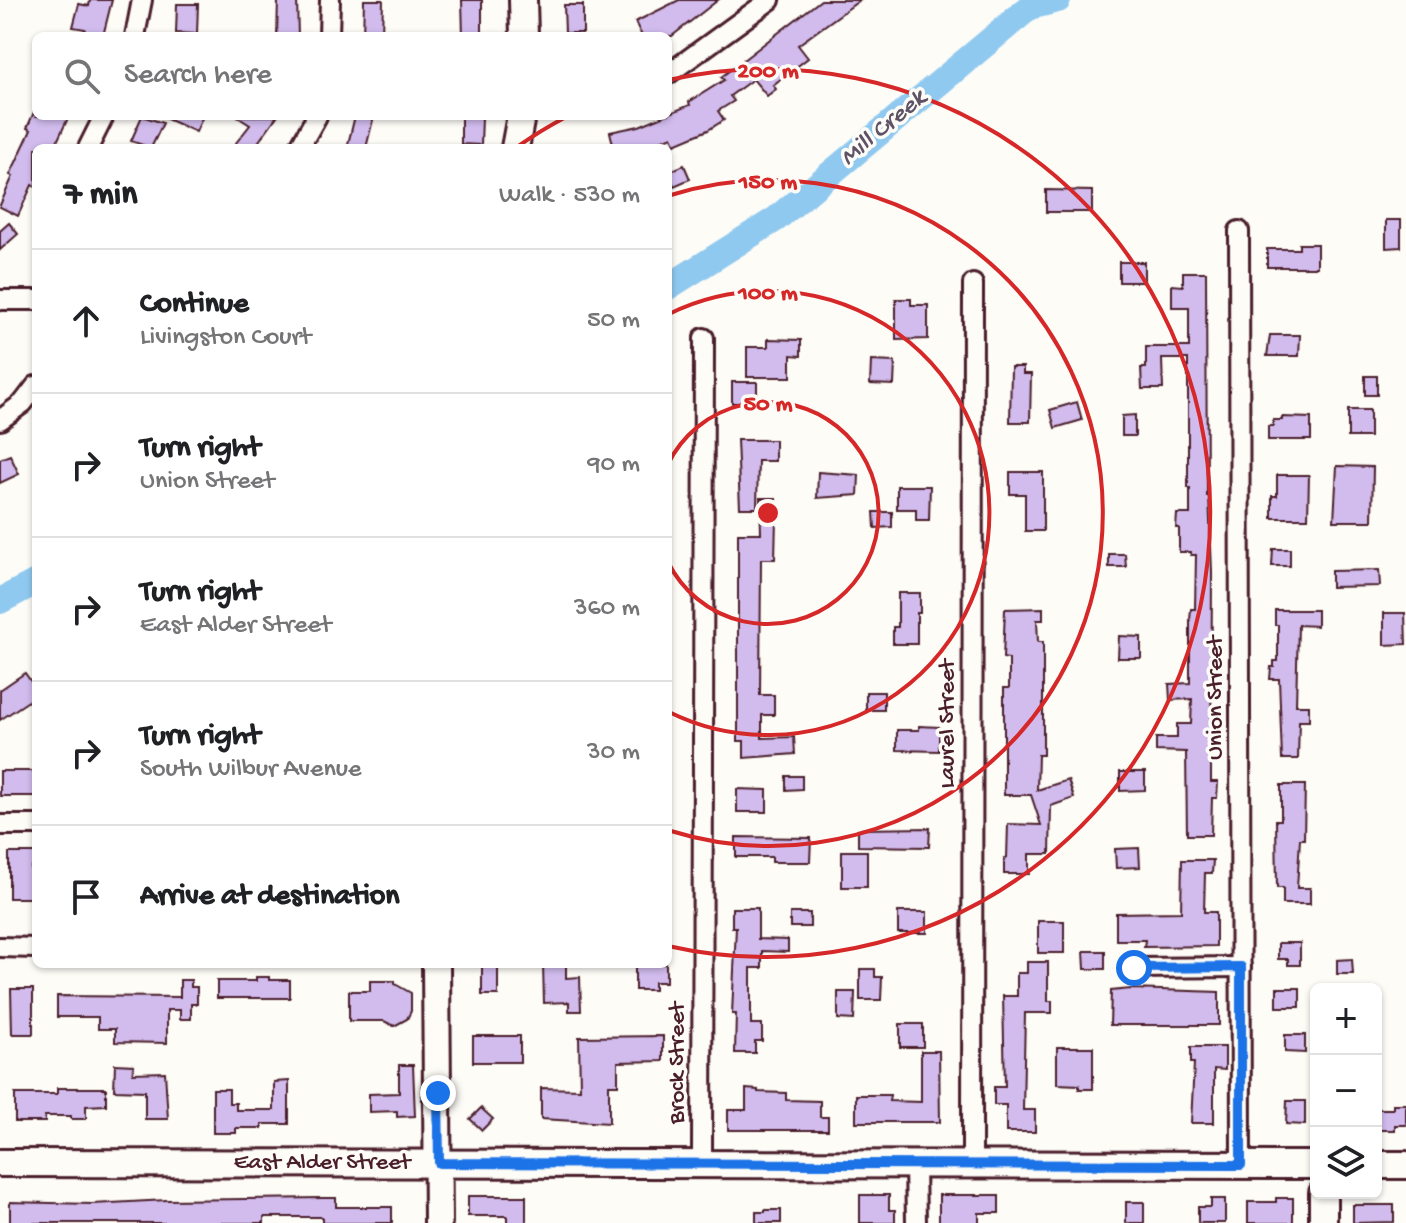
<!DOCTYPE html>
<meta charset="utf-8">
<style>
:root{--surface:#fff;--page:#f2f2f2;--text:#202124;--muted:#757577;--line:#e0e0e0}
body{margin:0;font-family:"Gochi Hand",sans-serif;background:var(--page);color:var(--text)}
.controls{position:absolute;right:24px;bottom:24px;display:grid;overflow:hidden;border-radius:12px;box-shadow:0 2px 6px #0004}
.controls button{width:72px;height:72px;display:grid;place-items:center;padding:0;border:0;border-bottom:2px solid var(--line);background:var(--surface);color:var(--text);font:40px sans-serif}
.stop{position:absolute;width:24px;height:24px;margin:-18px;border:6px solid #1a73e8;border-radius:50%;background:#fff}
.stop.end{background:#1a73e8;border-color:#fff;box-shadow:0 2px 8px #0008}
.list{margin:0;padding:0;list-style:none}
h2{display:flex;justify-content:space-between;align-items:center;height:104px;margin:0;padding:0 32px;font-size:34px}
h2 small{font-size:26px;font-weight:400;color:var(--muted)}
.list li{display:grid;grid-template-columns:52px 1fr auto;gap:24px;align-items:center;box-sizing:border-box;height:144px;padding:0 32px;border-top:2px solid var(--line)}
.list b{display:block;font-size:30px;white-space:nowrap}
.list p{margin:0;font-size:26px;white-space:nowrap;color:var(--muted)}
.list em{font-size:26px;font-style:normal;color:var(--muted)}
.icon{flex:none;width:44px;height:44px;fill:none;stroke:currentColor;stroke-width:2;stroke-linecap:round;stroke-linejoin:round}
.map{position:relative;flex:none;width:1406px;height:1223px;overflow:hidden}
.search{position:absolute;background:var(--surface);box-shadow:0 2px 6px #0004;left:32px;top:32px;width:640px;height:88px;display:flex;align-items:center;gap:20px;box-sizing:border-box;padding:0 28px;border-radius:12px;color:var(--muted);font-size:30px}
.panel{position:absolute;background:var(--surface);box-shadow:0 2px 6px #0004;left:32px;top:144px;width:640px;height:824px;border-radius:12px}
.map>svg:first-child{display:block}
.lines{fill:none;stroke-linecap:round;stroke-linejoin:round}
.river{stroke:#90c9ef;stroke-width:26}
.building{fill:#d1bced;stroke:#4a1f2b;stroke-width:2}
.minor-casing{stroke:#4a1f2b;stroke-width:24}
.secondary-casing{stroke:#4a1f2b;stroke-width:32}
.minor{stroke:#fdfcf7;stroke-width:18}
.secondary{stroke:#fdfcf7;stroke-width:26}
.route{stroke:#1a73e8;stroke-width:10}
.ring{fill:none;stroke:#d62828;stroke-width:4}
.labels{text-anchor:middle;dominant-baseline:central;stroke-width:7;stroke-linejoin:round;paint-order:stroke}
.street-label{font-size:24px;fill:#4a1f2b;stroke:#fdfcf7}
.water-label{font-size:26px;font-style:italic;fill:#5f5266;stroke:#fdfcf7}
.centre{fill:#d62828;stroke:#fdfcf7;stroke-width:4}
.ring-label{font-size:24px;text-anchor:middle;font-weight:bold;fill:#d62828;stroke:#fdfcf7;stroke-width:7;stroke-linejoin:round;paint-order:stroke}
</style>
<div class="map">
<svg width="1406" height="1223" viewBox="0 0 1406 1223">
<rect width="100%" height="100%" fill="#fdfcf7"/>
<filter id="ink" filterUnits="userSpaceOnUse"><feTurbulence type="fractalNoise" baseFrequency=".0125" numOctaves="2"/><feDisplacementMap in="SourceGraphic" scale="16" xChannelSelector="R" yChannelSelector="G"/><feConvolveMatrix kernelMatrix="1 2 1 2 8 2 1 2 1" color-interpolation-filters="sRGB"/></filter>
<g filter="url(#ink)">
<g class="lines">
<g class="river">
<path d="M668 287 776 219 1030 7 1058 0"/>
<path d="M0 601 36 582"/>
</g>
</g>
<g class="building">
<path d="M90 0H112L103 36H82L85 29 73 27 79 4 89 6Z"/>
<path d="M278 0H297L298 36H277Z"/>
<path d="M364 0H383L382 36H363Z"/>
<path d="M462 0H482V36H463Z"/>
<path d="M679 0H718L672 36H642L635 22Z"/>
<path d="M821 0H860L798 45 808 58 773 85 776 89 767 96 753 79 730 96 734 101 718 111 724 120 708 130 675 144 672 136 651 145 652 148H614L610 132 639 126 690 105 689 102 724 80 721 77Z"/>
<path d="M177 4H198L197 34 176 33Z"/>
<path d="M564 5H583V33H565Z"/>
<path d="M34 112 36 116H69L54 148H36V187L32 185 18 216 0 207V205L13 176 10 175 31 130 27 128Z"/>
<path d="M142 116 163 123 151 148 131 141Z"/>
<path d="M160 116H203L196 132Z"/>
<path d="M236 116H277L254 148H232L250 125Z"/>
<path d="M355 116H374L366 148H347Z"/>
<path d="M461 116 482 117 481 145 461 144Z"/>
<path d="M684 165 690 179 674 186 668 172Z"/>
<path d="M1046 190 1092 191V212H1046Z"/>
<path d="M1386 220H1401V247L1386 248Z"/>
<path d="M9 223 18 234 0 250V231Z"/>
<path d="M1299 244H1317V267H1267V249H1299Z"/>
<rect x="1119" y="262" width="25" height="20"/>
<path d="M1183 272H1206L1207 496H1209L1212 571 1211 772V782H1218L1217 798H1212L1211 835H1187L1186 752 1156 751V738H1177V724H1191L1192 699 1170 700 1169 684 1190 683V620L1191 609H1195L1196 555H1191V552H1179V528H1176L1177 514H1190V488H1188V359H1162L1163 389H1142L1141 368H1146V347H1189V307H1172V285L1183 286Z"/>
<path d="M896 299H911V305H928V339L896 340Z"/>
<path d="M1270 335H1300L1299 356H1267Z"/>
<path d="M768 339 801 340V356L791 355V377H747V347H768Z"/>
<path d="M871 361 895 362 894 385 870 384Z"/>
<path d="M1011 367H1023V374H1031L1030 422H1010Z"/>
<rect x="1365" y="376" width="12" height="19"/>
<rect x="732" y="382" width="25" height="21"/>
<path d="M1077 402 1082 420 1055 428 1050 410Z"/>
<rect x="1348" y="410" width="22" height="27"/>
<path d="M1135 415V436H1122V416Z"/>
<path d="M1282 417 1311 418V440H1268V426H1273V420H1282Z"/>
<path d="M737 440H775V461H758L757 508H740Z"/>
<path d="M10 455 19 474 0 483V459Z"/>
<path d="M1337 466 1373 467 1372 521H1334Z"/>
<path d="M818 472 859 475 858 495 817 498Z"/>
<path d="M1010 472H1043V531H1025V494H1010Z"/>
<path d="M1277 475H1309L1308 518H1272V496H1277Z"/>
<path d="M897 486H930L929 520H916V509H897Z"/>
<path d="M760 498H776V518L775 559H761L760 695H774V715H762V738L794 737 795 754 744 758V741H738V533H761Z"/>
<path d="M874 512H892V527L875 528Z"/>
<path d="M1273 549H1290V566H1272Z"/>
<path d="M1109 554H1125L1126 567H1109Z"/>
<path d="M1379 570 1380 586 1331 587V571Z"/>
<path d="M898 593H920V613H917V644H893V627H898Z"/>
<path d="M1043 608V620H1037L1038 642H1043V755H1038L1037 790 1068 780 1074 798 1051 806 1050 854H1029V874H1004V858H1007L1008 824 1041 825 1031 795H1004V688H1009V659L1003 658 1005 609Z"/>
<path d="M1275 610H1317V626L1298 625 1296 705H1309V721H1299L1298 759H1282L1279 679H1270L1271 667H1274V661H1278V625H1275Z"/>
<path d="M1384 613H1405L1406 644 1384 645Z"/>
<path d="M1119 636 1141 637V658H1118Z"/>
<path d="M25 673 36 689V696L0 720V690Z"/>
<rect x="866" y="692" width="18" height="18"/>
<path d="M919 726 939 727V751L897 750V730H919Z"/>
<rect x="0" y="771" width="36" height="25"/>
<path d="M1120 772H1145V790L1120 791Z"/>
<path d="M786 776H802V789L786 790Z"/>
<path d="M1281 785H1305L1304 839H1300L1297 888H1310V904H1283V888H1277L1276 820H1281Z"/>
<path d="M737 789 767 790V812H737Z"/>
<path d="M930 828 929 847 858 846V829Z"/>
<path d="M736 837 811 838 810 862H772V857H736Z"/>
<path d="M1139 848 1140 867 1116 868 1115 849Z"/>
<rect x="842" y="851" width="25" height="36"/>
<path d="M9 853H35V866H31V898H9Z"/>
<path d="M1182 860H1213L1212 873H1205L1204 912H1216V946L1144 947 1145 940H1116V913L1181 912Z"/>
<path d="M732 908H758V939L788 940V952L762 951V968H751V1024H762V1041H755V1053H735L736 1014H732L736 927H732Z"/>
<rect x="898" y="912" width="29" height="21"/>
<rect x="790" y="913" width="20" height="14"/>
<rect x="1038" y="921" width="26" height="32"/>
<path d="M1278 943H1300V965H1288V959H1278Z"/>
<path d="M1084 951H1105V969H1085Z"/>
<path d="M1352 959 1353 974H1337V960Z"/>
<path d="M1027 962H1048V1001H1052V1013H1025L1023 1110H1035V1132H1006V1105H994V1087H1005L1003 996H1017V973H1027Z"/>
<rect x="482" y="964" width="16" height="31"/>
<path d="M543 964H566V978L580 977 581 1011H569V1002L544 1003Z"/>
<path d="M635 964H666V982H654V990H635Z"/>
<path d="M860 969H875V977H882L881 1000H860Z"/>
<path d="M256 977H269V980H290V998H217V981H256Z"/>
<path d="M180 980H191V987H197V1004H191V1019H180V1010H167V1043L115 1042V1029H98V1017H57V996L180 997Z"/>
<path d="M370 981H395V984L411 993V1011L407 1019 394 1026 384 1021H349V991H370Z"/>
<rect x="1277" y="988" width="23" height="19"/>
<path d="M11 989H33V1034H12Z"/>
<path d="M1131 989 1219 992V1025H1110L1111 991Z"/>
<path d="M838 992H855L854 1020 838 1019Z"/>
<rect x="900" y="1024" width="23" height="23"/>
<path d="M1285 1035H1305V1053L1285 1052Z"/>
<rect x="473" y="1036" width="47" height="26"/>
<path d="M663 1036V1061L618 1062V1085H609V1123L541 1119V1088L580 1089 579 1037Z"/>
<path d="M1057 1047H1093V1089H1079V1085L1057 1084Z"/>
<path d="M1191 1047H1225V1070L1214 1069V1123H1191L1194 1063H1191Z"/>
<path d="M921 1051H939L940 1122H856V1095H890L889 1101 921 1102Z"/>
<path d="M115 1064 134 1065 133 1073 165 1072 168 1119H145V1091L114 1090Z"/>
<path d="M399 1065H413L415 1116 397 1117V1111L369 1112V1094L399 1093Z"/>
<path d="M289 1081V1124H262V1128H236V1133H213V1089H229V1103H236V1110H274V1082Z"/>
<path d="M57 1088H106V1105L86 1106V1119H71V1116H45V1122H15V1094H57Z"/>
<path d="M746 1089 758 1090V1092L786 1093V1100L820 1101V1117H828V1130H728V1110H746Z"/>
<path d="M1287 1101H1305V1125L1286 1124Z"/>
<path d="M1393 1104H1406V1125H1395V1130H1376V1109H1393Z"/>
<path d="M481 1108 493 1119 482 1130 470 1119Z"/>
<path d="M860 1195H889V1210H895V1223H860Z"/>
<path d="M939 1195H999V1213H979V1223H939Z"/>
<path d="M468 1196H526V1223H507V1216H468Z"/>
<path d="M322 1198H336V1207H392V1223H322V1217H264V1223H10V1202L92 1204 167 1200Z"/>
<path d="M1276 1198H1293V1223H1248V1202H1276Z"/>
<path d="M1211 1199H1225V1223H1198V1207H1211Z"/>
<rect x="1126" y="1202" width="18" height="21"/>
<path d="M1353 1205H1394V1222L1353 1223Z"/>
<path d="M765 1210H781V1223H756V1212H765Z"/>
</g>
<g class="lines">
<g class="minor-casing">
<g id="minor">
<path d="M135 36 142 0"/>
<path d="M329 36 330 0"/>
<path d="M668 74 770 0"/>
<path d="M88 148 104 116"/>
<path d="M299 148 317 116"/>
<path d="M1239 231 1241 1165"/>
<path d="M0 300H36"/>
<path d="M0 420 23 403 36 386"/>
<path d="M0 825H36"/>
<path d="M0 947 36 948"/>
<path d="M1134 968 1241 967"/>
<path d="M702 1164 704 338"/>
<path d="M915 1164 916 1223"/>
<path d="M972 1164 973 284"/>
</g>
</g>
<g class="secondary-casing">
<g id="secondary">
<path d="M523 0 524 36"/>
<path d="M515 148 521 116"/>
<path d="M436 964 438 1223"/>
<path d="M0 1163 1316 1165"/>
<path d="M1376 1165H1406"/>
<path d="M1323 1223V1193"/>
</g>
</g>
<use href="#minor" class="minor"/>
<use href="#secondary" class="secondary"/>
</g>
</g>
<g class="lines" filter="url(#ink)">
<path class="route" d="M438 1093 439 1163 1241 1165V967L1134 968"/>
</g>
<g class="ring">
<path d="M668 464A111 111 0 1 1 668 562"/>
<path d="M669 314A222 222 0 1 1 669 712"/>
<path d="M671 195A333 333 0 1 1 671 831"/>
<path d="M517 147A444 444 0 0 1 566 117M668 80A444 444 0 1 1 668 946"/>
</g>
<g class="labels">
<g class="street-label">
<text transform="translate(1216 698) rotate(-90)">Union Street</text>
<text transform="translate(948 724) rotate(-90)">Laurel Street</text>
<text transform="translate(678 1063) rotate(-90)">Brock Street</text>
<text x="322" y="1163">East Alder Street</text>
</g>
<g class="water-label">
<text transform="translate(884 129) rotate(-40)">Mill Creek</text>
</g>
</g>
<circle cx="768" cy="513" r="12" class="centre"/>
<g class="ring-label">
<text x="768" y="77">200 m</text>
<text x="768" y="188">150 m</text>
<text x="768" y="299">100 m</text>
<text x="768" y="410">50 m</text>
</g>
</svg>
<div class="controls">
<button>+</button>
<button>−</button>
<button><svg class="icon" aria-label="layers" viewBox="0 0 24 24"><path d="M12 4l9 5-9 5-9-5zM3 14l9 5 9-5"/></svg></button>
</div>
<div class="stop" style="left:1134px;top:968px"></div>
<div class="stop end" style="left:438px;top:1093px"></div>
<div class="search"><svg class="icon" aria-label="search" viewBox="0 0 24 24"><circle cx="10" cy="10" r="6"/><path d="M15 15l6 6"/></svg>Search here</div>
<section class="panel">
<h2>7 min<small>Walk · 530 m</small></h2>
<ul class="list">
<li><svg class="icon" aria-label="ahead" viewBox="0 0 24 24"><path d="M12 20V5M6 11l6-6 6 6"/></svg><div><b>Continue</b><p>Livingston Court</p></div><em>50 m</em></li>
<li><svg class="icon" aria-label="right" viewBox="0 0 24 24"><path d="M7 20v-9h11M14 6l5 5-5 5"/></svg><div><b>Turn right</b><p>Union Street</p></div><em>90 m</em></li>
<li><svg class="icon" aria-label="right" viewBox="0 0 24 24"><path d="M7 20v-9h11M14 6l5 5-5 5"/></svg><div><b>Turn right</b><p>East Alder Street</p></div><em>360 m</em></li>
<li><svg class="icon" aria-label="right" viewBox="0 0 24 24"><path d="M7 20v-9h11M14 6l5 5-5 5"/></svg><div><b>Turn right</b><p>South Wilbur Avenue</p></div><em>30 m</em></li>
<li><svg class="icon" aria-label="arrive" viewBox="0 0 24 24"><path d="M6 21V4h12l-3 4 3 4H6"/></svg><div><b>Arrive at destination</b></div></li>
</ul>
</section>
</div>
